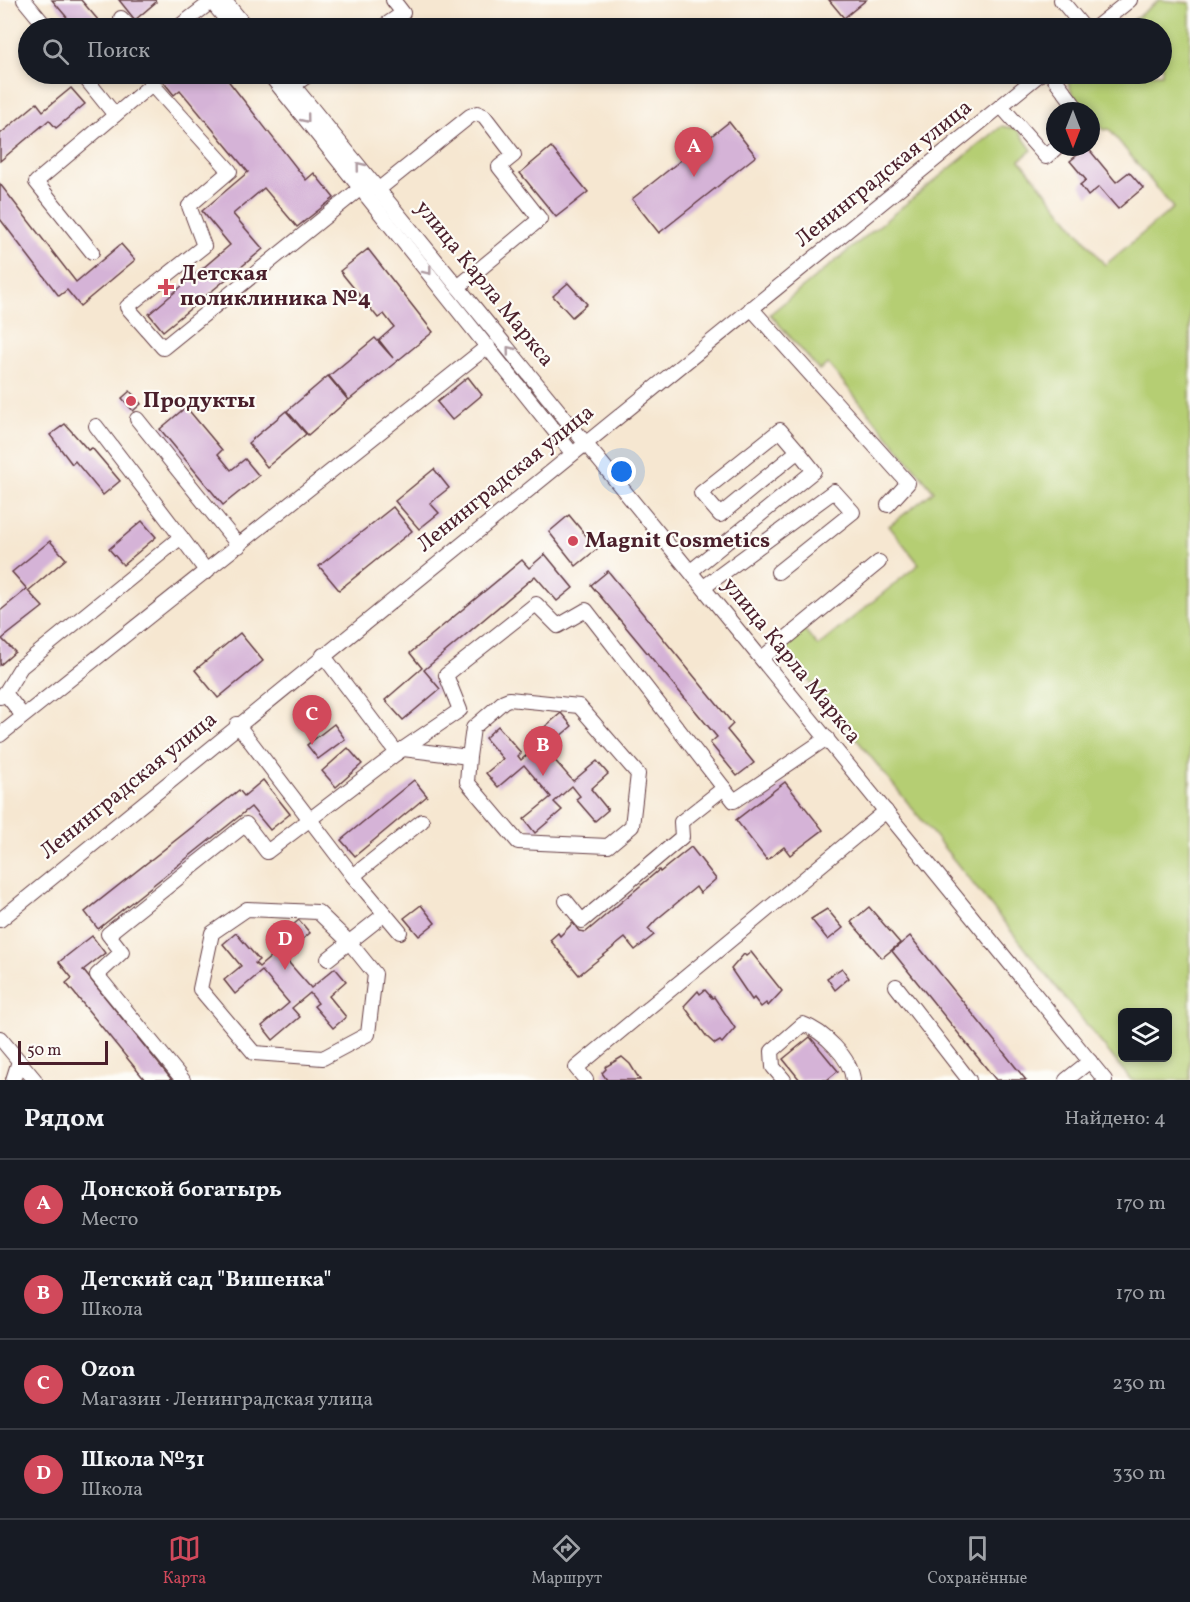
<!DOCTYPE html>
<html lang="ru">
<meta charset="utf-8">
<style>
:root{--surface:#171b24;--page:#20242c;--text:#f1f3f6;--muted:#9ea1a6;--line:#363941;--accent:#d1495b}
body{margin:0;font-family:Vollkorn,serif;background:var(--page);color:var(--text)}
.controls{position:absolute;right:18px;bottom:18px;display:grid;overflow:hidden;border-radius:9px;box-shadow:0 3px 9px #0003}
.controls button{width:54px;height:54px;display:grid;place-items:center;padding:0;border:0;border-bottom:2px solid var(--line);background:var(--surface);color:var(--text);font:30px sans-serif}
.compass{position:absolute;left:1046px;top:102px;width:54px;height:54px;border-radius:50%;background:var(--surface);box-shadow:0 3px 9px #0003;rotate:180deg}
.scale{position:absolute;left:18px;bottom:15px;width:90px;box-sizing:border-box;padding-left:6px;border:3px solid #4a1f2b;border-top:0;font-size:16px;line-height:21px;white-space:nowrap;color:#4a1f2b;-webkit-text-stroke:4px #fdfcf7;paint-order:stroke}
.you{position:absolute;left:622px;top:472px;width:21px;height:21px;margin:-15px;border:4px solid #fff;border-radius:50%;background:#1a73e8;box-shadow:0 0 0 9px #1a73e833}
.badge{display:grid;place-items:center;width:39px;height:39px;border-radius:50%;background:var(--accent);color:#fff;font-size:20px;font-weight:700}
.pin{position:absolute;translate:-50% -50px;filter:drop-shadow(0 2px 3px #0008)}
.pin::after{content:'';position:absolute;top:32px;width:21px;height:18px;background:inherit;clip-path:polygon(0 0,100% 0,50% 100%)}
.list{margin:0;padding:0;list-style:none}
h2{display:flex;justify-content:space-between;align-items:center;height:78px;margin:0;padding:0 24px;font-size:26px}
h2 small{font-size:20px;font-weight:400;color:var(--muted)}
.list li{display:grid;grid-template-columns:39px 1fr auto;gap:18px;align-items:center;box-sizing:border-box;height:90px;padding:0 24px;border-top:2px solid var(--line)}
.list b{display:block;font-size:22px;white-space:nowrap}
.list p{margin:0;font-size:20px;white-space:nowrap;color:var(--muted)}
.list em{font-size:20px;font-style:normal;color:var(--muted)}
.icon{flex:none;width:33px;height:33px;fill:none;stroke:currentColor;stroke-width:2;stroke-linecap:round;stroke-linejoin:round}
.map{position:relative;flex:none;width:1190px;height:1080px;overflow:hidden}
.search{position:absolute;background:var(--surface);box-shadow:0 3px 9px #0003;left:18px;right:18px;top:18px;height:66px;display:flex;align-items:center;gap:15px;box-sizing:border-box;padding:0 21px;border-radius:33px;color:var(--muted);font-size:22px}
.sheet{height:438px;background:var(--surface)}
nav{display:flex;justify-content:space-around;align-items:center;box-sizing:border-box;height:84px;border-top:2px solid var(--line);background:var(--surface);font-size:16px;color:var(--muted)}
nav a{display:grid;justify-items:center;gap:3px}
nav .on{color:var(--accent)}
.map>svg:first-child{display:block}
.green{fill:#b5ce73;stroke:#80764f;stroke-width:1.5;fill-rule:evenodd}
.building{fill:#d5b3d7}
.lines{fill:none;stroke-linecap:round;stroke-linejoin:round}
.minor-casing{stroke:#643d44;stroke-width:16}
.minor{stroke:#fff;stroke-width:14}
.oneway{stroke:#ae9aa0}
.poi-dot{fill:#d1495b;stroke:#fdfcf7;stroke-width:2}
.labels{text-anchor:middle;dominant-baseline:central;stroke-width:4.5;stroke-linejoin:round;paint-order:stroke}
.street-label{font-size:22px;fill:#4a1f2b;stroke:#fdfcf7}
.poi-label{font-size:22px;font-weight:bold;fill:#4a1f2b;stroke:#fdfcf7;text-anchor:start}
</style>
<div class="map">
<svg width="1190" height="1080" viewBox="0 0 1190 1080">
<rect width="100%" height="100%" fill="#fdfcf7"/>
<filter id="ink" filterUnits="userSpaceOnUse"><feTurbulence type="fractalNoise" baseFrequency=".0167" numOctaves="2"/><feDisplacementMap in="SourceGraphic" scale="12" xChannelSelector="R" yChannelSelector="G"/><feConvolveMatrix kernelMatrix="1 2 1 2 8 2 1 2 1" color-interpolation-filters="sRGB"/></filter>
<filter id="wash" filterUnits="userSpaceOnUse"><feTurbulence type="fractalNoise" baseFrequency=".008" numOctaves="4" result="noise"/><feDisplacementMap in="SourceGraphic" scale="24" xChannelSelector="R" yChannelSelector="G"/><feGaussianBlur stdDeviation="1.35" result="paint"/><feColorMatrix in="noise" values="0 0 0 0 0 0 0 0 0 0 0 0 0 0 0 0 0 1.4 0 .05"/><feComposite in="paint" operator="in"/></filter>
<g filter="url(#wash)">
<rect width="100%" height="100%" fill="#f6e7d1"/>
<path class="green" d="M1159 0 1190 3V1080H1131L784 649 804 629 818 646 919 564 889 526 934 491 828 364 819 370 770 314 1002 126 1017 129 1032 150 1020 160 1105 265 1173 208 1109 129 1104 130 1091 115V111C1079 108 1065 86 1069 74H1162V28H1123ZM1122 1012H1168V1058H1122Z"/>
<g id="blocks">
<g class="building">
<path d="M52 0H81L105 28H76Z"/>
<path d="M119 0H155L156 2 135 20Z"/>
<path d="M829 0H866L844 18Z"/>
<path d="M157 74H223L306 180 314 173 334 198 297 227 264 188 233 214 263 249 163 331 149 314 230 245 202 211 248 172 180 90 174 95Z"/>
<path d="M71 88 85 104 56 128 49 120 0 161V134L37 103 43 111Z"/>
<path d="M729 122 756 156 659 233 632 199Z"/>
<path d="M551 147 588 192 556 217 520 173Z"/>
<path d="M1087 147 1116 182 1129 172 1143 188 1118 209 1099 187 1088 196 1080 185 1086 180 1070 161Z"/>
<path d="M0 184 76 282 121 244 135 260 80 306 67 290 59 296 0 219Z"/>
<path d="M368 249 433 332 349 400 329 376 375 338 393 358 379 340 394 327 384 314 378 318 340 271Z"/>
<path d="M568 283 587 304 572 317 553 296Z"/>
<path d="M328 376 348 400 308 435 287 411Z"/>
<path d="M468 377 482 395 452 420 437 402Z"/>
<path d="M130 391 141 404 133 411 122 398Z"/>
<path d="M186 407 222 450 218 454 231 470 245 459 259 476 223 505 160 429Z"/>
<path d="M286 411 306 434 267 467 248 443Z"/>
<path d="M65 424 88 450 92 448 120 481 103 495 75 461 72 464 50 435Z"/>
<path d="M434 469 449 488 430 503 439 513 419 529 395 501Z"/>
<path d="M393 507 412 531 339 590 319 566Z"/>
<path d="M569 515 597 549 576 566 549 532Z"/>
<path d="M142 521 156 537 123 565 109 549Z"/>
<path d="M50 541 66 559 28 591 43 607 2 639 15 652 0 665V611L27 589 12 572Z"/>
<path d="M545 554 573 588 557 601 535 576 424 670 440 689 403 720 385 700 422 668 410 653 522 560 529 568Z"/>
<path d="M608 571 733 724 727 730 754 763 737 776 710 743 717 737 591 585Z"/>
<path d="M240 633 263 661 218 698 195 670Z"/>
<path d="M561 713 572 726 545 749 573 781 597 761 608 774 591 789 608 810 595 821 576 799 580 796 572 786 554 802 562 810 535 833 524 819 551 797 524 765 498 787 486 773 503 759 485 738 498 726 521 753 518 756 521 760 541 743 534 736Z"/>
<path d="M334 724 345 739 318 759 307 745Z"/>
<path d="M348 748 362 764 336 787 322 771Z"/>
<path d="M263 780 290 814 270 830 251 807 98 929 85 912 239 790 244 796Z"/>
<path d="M414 780 427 796 355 856 341 840Z"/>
<path d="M785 782 823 830 790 855 784 847 767 860 736 820Z"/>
<path d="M691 847 716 879 700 893 696 887 656 920 648 929 654 935 635 950 625 938 579 975 550 940 558 933 560 936 573 923 579 931 586 932 659 870 660 872Z"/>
<path d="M421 905 435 923 419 936 404 918Z"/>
<path d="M869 907 900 943 882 958 851 922Z"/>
<path d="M827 909 843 928 828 940 811 919Z"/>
<path d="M299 920 310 933 283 956 311 988 335 968 346 981 329 996 346 1017 333 1028 314 1006 318 1003 310 993 292 1008 300 1017 273 1040 262 1026 289 1003 262 971 235 994 224 980 241 966 223 944 236 933 259 960 255 963 259 967 279 950 272 942Z"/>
<path d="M92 936 105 953 83 970 172 1080H145L66 983 72 978 59 962Z"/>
<path d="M910 936 1026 1080H996L892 951Z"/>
<path d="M751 952 782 991 768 1006 766 1003 761 1007 754 998 752 1000 731 969 744 954 746 956Z"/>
<path d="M842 968 849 978 835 990 827 978Z"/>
<path d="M705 990 712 998 714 997 735 1028 722 1043 720 1041 715 1044 707 1037 684 1006 698 991 700 994Z"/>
<path d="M810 1037 838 1071 827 1080H800L783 1059Z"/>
<path d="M622 1057 630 1064 640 1080H607L602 1073 606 1069 605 1067Z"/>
</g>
</g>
</g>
<g filter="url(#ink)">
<use href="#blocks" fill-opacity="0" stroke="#643d44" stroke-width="1.5"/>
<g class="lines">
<g class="minor-casing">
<g id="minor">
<path d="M24 0 47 28"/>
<path d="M210 0 233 28"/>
<path d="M224 0 247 28"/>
<path d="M1061 0 1084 28"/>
<path d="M121 18 131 28"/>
<path d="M177 28 211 2"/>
<path d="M381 28 403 13 393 0"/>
<path d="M1095 28 1130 0"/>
<path d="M82 74 115 115"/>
<path d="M269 74 572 453"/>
<path d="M284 74 1105 1080"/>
<path d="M1051 74 1079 111"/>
<path d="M294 85 310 74"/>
<path d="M1001 106 1046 157 1057 147"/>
<path d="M379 189 470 116 477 113 484 116 514 155 499 167 540 219 458 287"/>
<path d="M92 252 36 182 152 84 230 171 189 206 204 246 127 307 163 348 362 187"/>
<path d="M751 308 908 483 888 505"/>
<path d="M137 419 239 546"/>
<path d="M96 426 181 537"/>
<path d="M780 430 798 451 720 515 701 493Z"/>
<path d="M691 571 814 471 798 451"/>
<path d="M704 587 834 491 853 512 778 572"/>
<path d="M323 655 397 753"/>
<path d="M762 658 879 562"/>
<path d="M5 693 21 667 181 537 207 572"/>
<path d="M0 697 5 693 23 716"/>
<path d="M237 724 353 876 400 932"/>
<path d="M0 735 488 346"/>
<path d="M403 749 469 757 467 782 518 842 608 846 632 826 638 774 579 706 509 699 504 701 473 728 469 757"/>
<path d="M353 876 422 821"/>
<path d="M566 901 582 921 682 837 681 822 724 788"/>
<path d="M247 909 318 912 350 943 375 974 368 1034 323 1058 254 1053 200 989 212 933Z"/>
<path d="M0 920 1040 74"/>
<path d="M328 959 385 914"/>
<path d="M896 986 969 1080"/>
<path d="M0 1038 35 1080"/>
<path d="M13 1080 19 1061"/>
<path d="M183 1080 97 975 122 952 108 934 246 824 267 852 397 753 460 710 446 675 536 604 558 626 586 610 734 801 827 738"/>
<path d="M586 1080 576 1068 886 811"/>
<path d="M784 1080 773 1067 772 1051 803 1024C823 1031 851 1058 853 1080"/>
<path d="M1066 1080 1090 1061"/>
</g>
</g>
<use href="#minor" class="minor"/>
</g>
<defs><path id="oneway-chevron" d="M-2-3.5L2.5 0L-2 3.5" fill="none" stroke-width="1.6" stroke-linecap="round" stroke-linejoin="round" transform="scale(1.5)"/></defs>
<g class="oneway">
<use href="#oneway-chevron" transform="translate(306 119) rotate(51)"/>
<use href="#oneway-chevron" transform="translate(360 166) rotate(-129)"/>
<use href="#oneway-chevron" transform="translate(428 271) rotate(52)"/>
<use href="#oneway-chevron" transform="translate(510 350) rotate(-129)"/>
</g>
</g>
<g class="poi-dot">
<path d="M163 278h6v6h6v6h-6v6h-6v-6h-6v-6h6z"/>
<circle cx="131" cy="401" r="6"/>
<circle cx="573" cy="541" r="6"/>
</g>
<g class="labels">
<g class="street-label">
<text transform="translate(884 174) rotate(-39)">Ленинградская улица</text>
<text transform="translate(484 284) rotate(51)">улица Карла Маркса</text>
<text transform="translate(506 479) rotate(-39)">Ленинградская улица</text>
<text transform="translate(791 661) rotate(51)">улица Карла Маркса</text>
<text transform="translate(129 786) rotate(-39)">Ленинградская улица</text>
</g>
<g class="poi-label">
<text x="180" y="274">Детская<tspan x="180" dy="25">поликлиника №4</tspan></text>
<text x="143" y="401">Продукты</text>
<text x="585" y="541">Magnit Cosmetics</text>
</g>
</g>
</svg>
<div class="controls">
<button><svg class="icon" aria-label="layers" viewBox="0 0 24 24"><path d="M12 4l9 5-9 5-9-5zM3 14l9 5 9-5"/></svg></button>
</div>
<svg class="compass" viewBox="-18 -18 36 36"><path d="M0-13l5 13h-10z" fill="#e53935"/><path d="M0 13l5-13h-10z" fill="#9ea1a6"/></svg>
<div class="scale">50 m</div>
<div class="you"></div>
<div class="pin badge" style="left:694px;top:177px">A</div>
<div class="pin badge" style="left:543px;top:776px">B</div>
<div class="pin badge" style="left:312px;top:745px">C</div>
<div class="pin badge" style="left:285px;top:970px">D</div>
<div class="search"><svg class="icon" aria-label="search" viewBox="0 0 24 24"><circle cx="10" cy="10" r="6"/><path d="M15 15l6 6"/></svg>Поиск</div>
</div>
<section class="sheet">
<h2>Рядом<small>Найдено: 4</small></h2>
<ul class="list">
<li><span class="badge">A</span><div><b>Донской богатырь</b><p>Место</p></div><em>170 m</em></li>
<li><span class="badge">B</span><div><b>Детский сад &quot;Вишенка&quot;</b><p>Школа</p></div><em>170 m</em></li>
<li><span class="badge">C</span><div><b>Ozon</b><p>Магазин · Ленинградская улица</p></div><em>230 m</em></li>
<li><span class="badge">D</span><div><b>Школа №31</b><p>Школа</p></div><em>330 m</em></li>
</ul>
</section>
<nav>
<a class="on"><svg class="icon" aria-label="map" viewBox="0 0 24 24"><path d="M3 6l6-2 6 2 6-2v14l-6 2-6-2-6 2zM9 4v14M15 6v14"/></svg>Карта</a>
<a><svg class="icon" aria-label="directions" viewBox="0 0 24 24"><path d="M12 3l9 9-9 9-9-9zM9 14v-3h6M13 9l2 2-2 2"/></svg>Маршрут</a>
<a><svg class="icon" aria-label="saved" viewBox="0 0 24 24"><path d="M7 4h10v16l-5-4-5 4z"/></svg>Сохранённые</a>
</nav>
